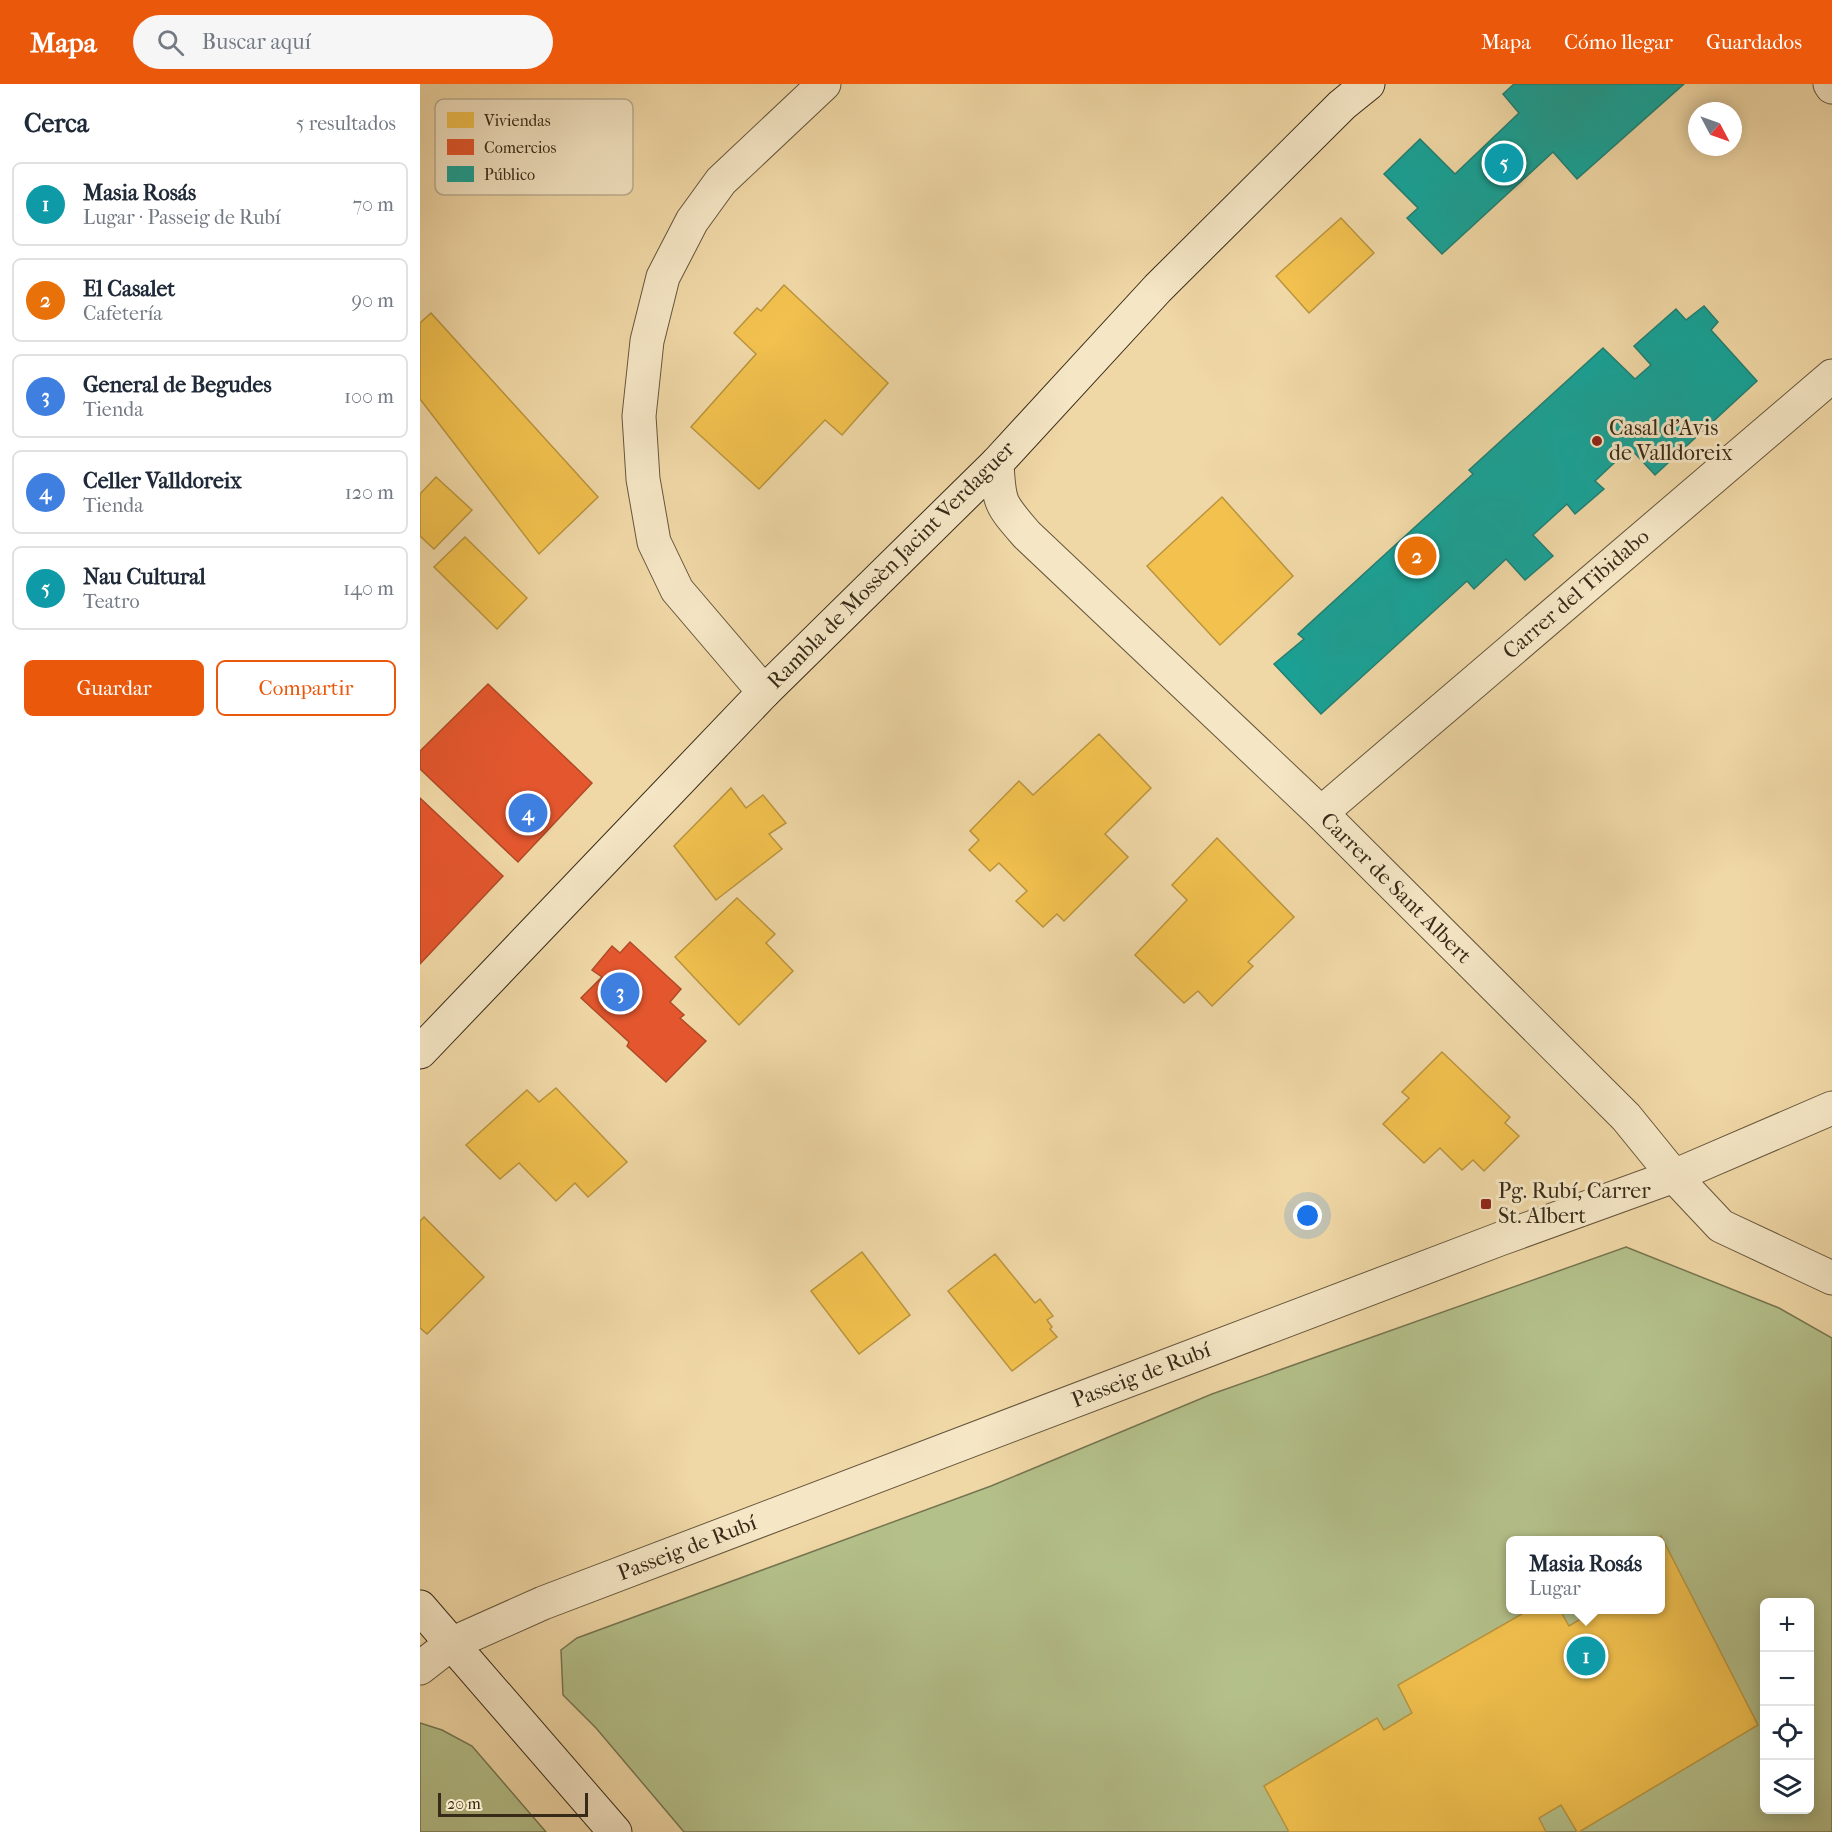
<!DOCTYPE html>
<html lang="es">
<meta charset="utf-8">
<style>
:root{--surface:#fff;--page:#f6f6f7;--text:#1f2937;--muted:#747a83;--line:#e0e1e3;--accent:#ea580c}
body{margin:0;font-family:"IM FELL French Canon",serif;background:var(--page);color:var(--text)}
.controls{position:absolute;right:18px;bottom:18px;display:grid;overflow:hidden;border-radius:9px;box-shadow:0 3px 15px #0003}
.controls button{width:54px;height:54px;display:grid;place-items:center;padding:0;border:0;border-bottom:2px solid var(--line);background:var(--surface);color:var(--text);font:30px sans-serif}
.compass{position:absolute;left:1268px;top:18px;width:54px;height:54px;border-radius:50%;background:var(--surface);box-shadow:0 3px 15px #0003;rotate:131deg}
.scale{position:absolute;left:18px;bottom:15px;width:150px;box-sizing:border-box;padding-left:6px;border:3px solid #382a18;border-top:0;font-size:16px;line-height:21px;white-space:nowrap;color:#382a18;-webkit-text-stroke:4px #f5e6c5;paint-order:stroke}
.you{position:absolute;left:888px;top:1132px;width:21px;height:21px;margin:-15px;border:4px solid #fff;border-radius:50%;background:#1a73e8;box-shadow:0 0 0 9px #1a73e833}
.badge{display:grid;place-items:center;width:39px;height:39px;border-radius:50%;background:var(--accent);color:#fff;font-size:20px;font-weight:700}
.pin{position:absolute;translate:-50% -50%;border:3px solid #fff;box-shadow:0 2px 6px #0006}
.popup{position:absolute;left:1086px;top:1452px;width:159px;height:78px;box-sizing:border-box;display:grid;place-content:center;border-radius:9px;background:var(--surface);filter:drop-shadow(0 2px 4px #0005);font-size:20px;white-space:nowrap;color:var(--muted)}
.popup b{font-size:22px;color:var(--text)}
.popup::after{content:'';position:absolute;left:50%;top:100%;margin-left:-12px;border:12px solid transparent;border-top-color:var(--surface)}
.list{margin:0;padding:0;list-style:none}
h2{display:flex;justify-content:space-between;align-items:center;height:78px;margin:0;padding:0 24px;font-size:26px}
h2 small{font-size:20px;font-weight:400;color:var(--muted)}
.list li{display:grid;grid-template-columns:39px 1fr auto;gap:18px;align-items:center;box-sizing:border-box;height:84px;margin:0 12px 12px;padding:0 12px;border:2px solid var(--line);border-radius:9px}
.list b{display:block;font-size:22px;white-space:nowrap}
.list p{margin:0;font-size:20px;white-space:nowrap;color:var(--muted)}
.list em{font-size:20px;font-style:normal;color:var(--muted)}
.actions{display:flex;gap:12px;padding:18px 24px}
.actions a{flex:1;padding:14px 0;border:2px solid var(--accent);border-radius:9px;text-align:center;font-size:21px;color:var(--accent)}
.actions .main{background:var(--accent);color:#fff}
.icon{flex:none;width:33px;height:33px;fill:none;stroke:currentColor;stroke-width:2;stroke-linecap:round;stroke-linejoin:round}
.map{position:relative;flex:none;width:1412px;height:1748px;overflow:hidden}
header{display:flex;align-items:center;gap:36px;box-sizing:border-box;height:84px;padding:0 30px;background:var(--accent);color:#fff}
header strong{font-size:28px}
nav{display:flex;gap:33px;margin-inline-start:auto;font-size:21px}
.search{width:420px;height:54px;background:var(--page);display:flex;align-items:center;gap:15px;box-sizing:border-box;padding:0 21px;border-radius:33px;color:var(--muted);font-size:22px}
main{display:flex}
aside{flex:1;background:var(--surface)}
.map>svg:first-child{display:block}
.green{fill:#b4c08a;stroke:#767551;stroke-width:1.5;fill-rule:evenodd}
.homes{fill:#f2c14e;stroke:#ba943e;stroke-width:1.5}
.shops{fill:#e4572e;stroke:#b04a27;stroke-width:1.5}
.public{fill:#17a398;stroke:#217f72;stroke-width:1.5}
.lines{fill:none;stroke-linecap:round;stroke-linejoin:round}
.street-casing{stroke:#66563c;stroke-width:35}
.secondary-casing{stroke:#382a18;stroke-width:35}
.street{stroke:#f5e6c5;stroke-width:33}
.secondary{stroke:#f5e6c5;stroke-width:33}
.poi-dot{fill:#8f2418;stroke:#f5e6c5;stroke-width:2}
.labels{text-anchor:middle;dominant-baseline:central;stroke-width:6;stroke-linejoin:round;paint-order:stroke}
.poi-label{font-size:22px;fill:#382a18;stroke:#f5e6c5;text-anchor:start}
.street-label{font-size:22px;fill:#382a18;stroke:#f5e6c5}
.key{fill:#f5e6c5;stroke:#bcae91;stroke-width:1.5}
.key-label{font-size:16px;fill:#382a18}
</style>
<header>
<strong>Mapa</strong>
<div class="search"><svg class="icon" aria-label="search" viewBox="0 0 24 24"><circle cx="10" cy="10" r="6"/><path d="M15 15l6 6"/></svg>Buscar aquí</div>
<nav><a>Mapa</a><a>Cómo llegar</a><a>Guardados</a></nav>
</header>
<main>
<aside>
<h2>Cerca<small>5 resultados</small></h2>
<ul class="list">
<li><span class="badge" style="background:#0f9aa8">1</span><div><b>Masia Rosás</b><p>Lugar · Passeig de Rubí</p></div><em>70 m</em></li>
<li><span class="badge" style="background:#e8710a">2</span><div><b>El Casalet</b><p>Cafetería</p></div><em>90 m</em></li>
<li><span class="badge" style="background:#3f7fe0">3</span><div><b>General de Begudes</b><p>Tienda</p></div><em>100 m</em></li>
<li><span class="badge" style="background:#3f7fe0">4</span><div><b>Celler Valldoreix</b><p>Tienda</p></div><em>120 m</em></li>
<li><span class="badge" style="background:#0f9aa8">5</span><div><b>Nau Cultural</b><p>Teatro</p></div><em>140 m</em></li>
</ul>
<div class="actions"><a class="main">Guardar</a><a>Compartir</a></div>
</aside>
<div class="map">
<svg width="1412" height="1748" viewBox="0 0 1412 1748">
<rect width="100%" height="100%" fill="#f0d8a6"/>
<filter id="stains"><feTurbulence type="fractalNoise" baseFrequency=".00333" numOctaves="4"/><feColorMatrix values="0 0 0 0 .2 0 0 0 0 .09 0 0 0 0 .02 0 0 0 .5 -.17"/></filter>
<radialGradient id="worn" r=".72"><stop offset=".6" stop-color="#630" stop-opacity="0"/><stop offset="1" stop-color="#630" stop-opacity=".3"/></radialGradient>
<g class="green">
<path d="M1206 1163 1359 1224 1412 1254V1748H264L176 1644 143 1611 141 1566 157 1554 571 1402 792 1310ZM1091 1456H1241V1526H1091ZM1344 1518H1390V1726H1344Z"/>
<path d="M0 1639 22 1646 52 1662 126 1748H0Z"/>
</g>
<g class="homes">
<path d="M921 134 954 169 889 229 856 192Z"/>
<path d="M364 201 468 299 422 351 405 336 339 405 271 343 336 270 314 249 337 224 341 227Z"/>
<path d="M11 229 178 413 119 470 0 315V239Z"/>
<path d="M16 393 52 426 14 465 0 452V410Z"/>
<path d="M802 413 873 492 800 561 727 482Z"/>
<path d="M45 453 107 514 77 545 14 483Z"/>
<path d="M679 650 731 704 685 750 708 773 644 837 637 830 623 843 596 817 607 807 579 779 570 787 549 766 559 756 550 747 599 697 613 711Z"/>
<path d="M311 704 326 724 343 711 366 739 349 750 362 765 296 816 254 762Z"/>
<path d="M797 754 874 833 828 878 833 882 792 922 778 907 764 919 715 871 767 816 752 801Z"/>
<path d="M317 814 355 850 346 859 373 887 319 941 255 873Z"/>
<path d="M1022 968 1090 1033 1085 1039 1099 1052 1064 1087 1053 1076 1042 1086 1020 1064 1004 1079 963 1040 989 1014 982 1008Z"/>
<path d="M136 1004 207 1078 168 1113 155 1099 136 1117 99 1079 80 1095 46 1061 107 1006 119 1018Z"/>
<path d="M4 1133 64 1193 7 1250 0 1244V1137Z"/>
<path d="M442 1168 490 1231 439 1270 391 1207Z"/>
<path d="M575 1170 615 1219 620 1215 633 1232 627 1236 632 1243 630 1245 637 1253 592 1287 528 1207Z"/>
<path d="M1241 1452 1338 1641 1159 1748H1157L1141 1721 1119 1734 1126 1748H869L844 1702 957 1634 964 1646 992 1629 978 1601 1109 1526H1140L1149 1542 1166 1532 1162 1526H1241V1456H1233Z"/>
</g>
<g class="shops">
<path d="M68 600 172 699 98 778 0 685V667Z"/>
<path d="M0 714 83 792 0 880Z"/>
<path d="M210 858 261 905 250 918 264 931 260 934 286 957 246 998 207 962 209 958 161 914 182 893 172 886 192 862 200 869Z"/>
</g>
<g class="public">
<path d="M1094 0H1264L1157 95 1133 68 1022 170 987 134 998 124 964 90 1000 55 1035 90 1099 29 1083 10Z"/>
<path d="M1284 222 1298 238 1291 246 1337 297 1235 391 1210 364 1175 397 1184 405 1155 430 1147 420 1113 451 1133 472 1105 496 1086 475 1054 505 1047 497 901 630 854 580 884 555 878 550 1053 390 1049 386 1183 264 1215 295 1231 281 1214 262 1256 225 1266 236Z"/>
</g>
<g class="lines">
<g class="street-casing">
<g id="street">
<path d="M1410 0 1412 3"/>
<path d="M577 379C579 420 580 420 607 451L901 729 1206 1033 1254 1092 1301 1142 1412 1194"/>
<path d="M344 608 257 506 234 458 223 395 219 332 227 257 243 193 272 137 301 97 404 0"/>
<path d="M901 729 1412 292"/>
<path d="M0 1584 31 1560 123 1519 1080 1155 1254 1092 1412 1024"/>
</g>
</g>
<g class="secondary-casing">
<g id="secondary">
<path d="M0 968 344 608 577 379 738 204 922 21 948 0"/>
<path d="M0 1523 195 1748"/>
</g>
</g>
<use href="#street" class="street"/>
<use href="#secondary" class="secondary"/>
</g>
<g class="poi-dot">
<circle cx="1177" cy="357" r="6"/>
<rect x="1060" y="1114" width="12" height="12" rx="3"/>
</g>
<g class="labels">
<g class="poi-label">
<text x="1189" y="344">Casal d'Avis<tspan x="1189" dy="25">de Valldoreix</tspan></text>
<text x="1078" y="1107">Pg. Rubí, Carrer<tspan x="1078" dy="25">St. Albert</tspan></text>
</g>
<g class="street-label">
<text transform="translate(471 481) rotate(-45)">Rambla de Mossèn Jacint Verdaguer</text>
<text transform="translate(1156 510) rotate(-41)">Carrer del Tibidabo</text>
<text transform="translate(976 804) rotate(45)">Carrer de Sant Albert</text>
<text transform="translate(721 1291) rotate(-21)">Passeig de Rubí</text>
<text transform="translate(267 1464) rotate(-21)">Passeig de Rubí</text>
</g>
</g>
<rect x="15" y="15" width="198" height="96" rx="9" class="key"/>
<rect x="27" y="28" width="27" height="16" fill="#f2c14e"/>
<rect x="27" y="55" width="27" height="16" fill="#e4572e"/>
<rect x="27" y="82" width="27" height="16" fill="#17a398"/>
<g class="key-label">
<text x="64" y="42">Viviendas</text>
<text x="64" y="69">Comercios</text>
<text x="64" y="96">Público</text>
</g>
<rect width="100%" height="100%" filter="url(#stains)"/>
<rect width="100%" height="100%" fill="url(#worn)"/>
</svg>
<div class="controls">
<button>+</button>
<button>−</button>
<button><svg class="icon" aria-label="locate" viewBox="0 0 24 24"><circle cx="12" cy="12" r="6"/><path d="M12 2v4M12 18v4M2 12h4M18 12h4"/></svg></button>
<button><svg class="icon" aria-label="layers" viewBox="0 0 24 24"><path d="M12 4l9 5-9 5-9-5zM3 14l9 5 9-5"/></svg></button>
</div>
<svg class="compass" viewBox="-18 -18 36 36"><path d="M0-13l5 13h-10z" fill="#e53935"/><path d="M0 13l5-13h-10z" fill="#747a83"/></svg>
<div class="scale">20 m</div>
<div class="you"></div>
<div class="pin badge" style="left:1166px;top:1572px;background:#0f9aa8">1</div>
<div class="popup"><b>Masia Rosás</b>Lugar</div>
<div class="pin badge" style="left:997px;top:472px;background:#e8710a">2</div>
<div class="pin badge" style="left:200px;top:908px;background:#3f7fe0">3</div>
<div class="pin badge" style="left:108px;top:729px;background:#3f7fe0">4</div>
<div class="pin badge" style="left:1084px;top:79px;background:#0f9aa8">5</div>
</div>
</main>
